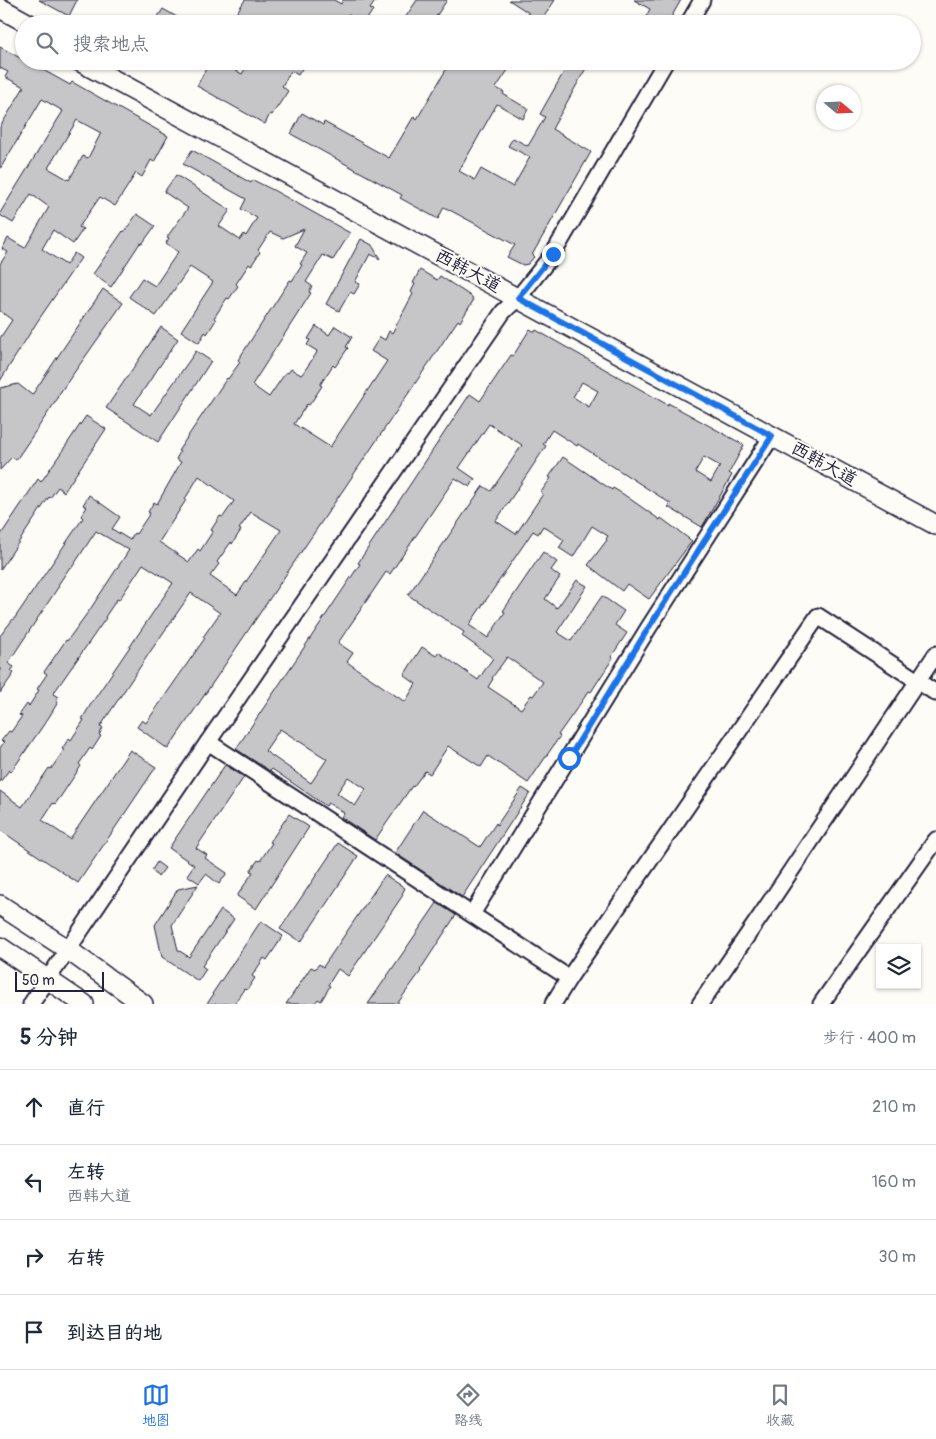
<!DOCTYPE html>
<html lang="zh">
<meta charset="utf-8">
<style>
:root{--surface:#fff;--page:#f2f2f3;--text:#1f2937;--muted:#747a83;--line:#e0e1e3;--accent:#1a73e8}
body{margin:0;font-family:Pangolin,"LXGW WenKai TC",sans-serif;background:var(--page);color:var(--text)}
.controls{position:absolute;right:15px;bottom:15px;display:grid;overflow:hidden;border-radius:0px;box-shadow:0 1px 4px #0004}
.controls button{width:45px;height:45px;display:grid;place-items:center;padding:0;border:0;border-bottom:1px solid var(--line);background:var(--surface);color:var(--text);font:25px sans-serif}
.compass{position:absolute;left:816px;top:85px;width:45px;height:45px;border-radius:50%;background:var(--surface);box-shadow:0 1px 4px #0004;rotate:109deg}
.scale{position:absolute;left:15px;bottom:12px;width:89px;box-sizing:border-box;padding-left:5px;border:2px solid #22223b;border-top:0;font-size:14px;line-height:18px;white-space:nowrap;color:#22223b;-webkit-text-stroke:4px #fdfcf7;paint-order:stroke}
.stop{position:absolute;width:15px;height:15px;margin:-11px;border:4px solid #1a73e8;border-radius:50%;background:#fff}
.stop.end{background:#1a73e8;border-color:#fff;box-shadow:0 1px 5px #0008}
.list{margin:0;padding:0;list-style:none}
h2{display:flex;justify-content:space-between;align-items:center;height:65px;margin:0;padding:0 20px;font-size:21px}
h2 small{font-size:16px;font-weight:400;color:var(--muted)}
.list li{display:grid;grid-template-columns:32px 1fr auto;gap:15px;align-items:center;box-sizing:border-box;height:75px;padding:0 20px;border-top:1px solid var(--line)}
.list b{display:block;font-size:19px;white-space:nowrap}
.list p{margin:0;font-size:16px;white-space:nowrap;color:var(--muted)}
.list em{font-size:16px;font-style:normal;color:var(--muted)}
.icon{flex:none;width:28px;height:28px;fill:none;stroke:currentColor;stroke-width:2;stroke-linecap:round;stroke-linejoin:round}
.map{position:relative;flex:none;width:936px;height:1004px;overflow:hidden}
.search{position:absolute;background:var(--surface);box-shadow:0 1px 4px #0004;left:15px;right:15px;top:15px;height:55px;display:flex;align-items:center;gap:12px;box-sizing:border-box;padding:0 18px;border-radius:28px;color:var(--muted);font-size:19px}
.sheet{height:365px;background:var(--surface)}
nav{display:flex;justify-content:space-around;align-items:center;box-sizing:border-box;height:70px;border-top:1px solid var(--line);background:var(--surface);font-size:14px;color:var(--muted)}
nav a{display:grid;justify-items:center;gap:2px}
nav .on{color:var(--accent)}
.map>svg:first-child{display:block}
.building{fill:#c6c6c8;stroke:#22223b;fill-rule:evenodd}
.lines{fill:none;stroke-linecap:round;stroke-linejoin:round}
.minor-casing{stroke:#22223b;stroke-width:19}
.major-casing{stroke:#22223b;stroke-width:22}
.minor{stroke:#fdfcf7;stroke-width:15}
.major{stroke:#fdfcf7;stroke-width:19}
.route{stroke:#1a73e8;stroke-width:6}
.labels{text-anchor:middle;dominant-baseline:central;stroke-width:4;stroke-linejoin:round;paint-order:stroke}
.street-label{font-size:18px;fill:#22223b;stroke:#fdfcf7}
</style>
<div class="map">
<svg width="936" height="1004" viewBox="0 0 936 1004">
<rect width="100%" height="100%" fill="#fdfcf7"/>
<filter id="ink" filterUnits="userSpaceOnUse"><feTurbulence type="fractalNoise" baseFrequency=".02" numOctaves="2"/><feDisplacementMap in="SourceGraphic" scale="10" xChannelSelector="R" yChannelSelector="G"/><feConvolveMatrix kernelMatrix="1 2 1 2 8 2 1 2 1" color-interpolation-filters="sRGB"/></filter>
<g filter="url(#ink)">
<g class="building">
<path d="M39 0H77L69 16Z"/>
<path d="M245 0H334L341 4 343 0H376L370 9 373 10 365 22 355 16 353 18 348 14 342 24H243L233 18Z"/>
<path d="M417 0H447L431 24H401Z"/>
<path d="M509 0H555L539 24H522L529 13Z"/>
<path d="M634 0H681L669 21 667 19 664 24H642L650 9Z"/>
<path d="M163 9 189 24H167L157 18Z"/>
<path d="M0 47 24 60V61H27L70 85 72 82 168 136 154 162 151 160 142 177 136 173 115 206 100 197 79 227 83 229 73 244 53 230 42 249 66 265 74 253 81 258 37 322 0 381V338L12 320 0 311V264L8 252 2 249 8 238 25 248 49 207 31 194 13 223 0 215V213L63 111 42 99 0 169V127L24 87 5 77 8 72 0 68ZM77 120 101 133 88 158 83 156 69 180 48 168Z"/>
<path d="M210 61H218L242 74 250 61H307L298 75 291 71 282 86 288 91 272 115 270 114 265 124 197 86Z"/>
<path d="M435 61H514L496 88 504 92 503 94 528 109 523 119 497 104 459 171 475 180 481 169 513 187 530 157 508 146 513 138 528 146 545 117 540 114 570 61H590L552 129 591 152 532 255 534 257 528 264 523 265 507 257 515 245 444 207 438 219 400 198 402 195 291 134 302 113 323 125 324 122 389 158 414 116 417 119 447 68Z"/>
<path d="M192 150 251 183 253 180 275 191 350 233 333 260 323 255 306 282 312 286 309 292 311 293 252 385 269 397 286 372 288 373 291 369 301 375 303 373 316 354 317 351 307 345 310 340 308 339 316 326 329 335 335 326 352 337 346 347 348 348 335 367 333 365 320 385 322 386 312 401 309 405 307 404 294 424 330 447 387 361 371 351 380 337 385 340 389 331 392 333 413 294 411 292 415 284 413 283 420 270 437 280 440 276 472 297 473 301 460 322 458 320 168 749 137 727 142 720 146 723 205 638 203 637 220 613 191 593 152 649 100 727 103 728 99 735 101 736 92 750 90 748 79 764 81 766 61 796 55 804 53 803 42 820 70 839 130 750 156 767 78 883 0 830V791L22 807 49 768 51 769 64 750 62 749 69 738 71 740 84 720 82 719 91 704 173 583 143 564 119 600 117 599 105 617 106 618 53 694 58 697 56 701 58 702 49 717 11 772 9 770 0 782V748L4 742 1 741 9 731 11 732 22 716 19 715 27 704 29 706 39 690 37 689 47 674 44 672 66 640 67 641 91 608 129 550 96 531 71 569 70 567 58 585 59 586 8 663 14 667 11 671 14 673 0 693V636L13 619H14L83 518 81 516 87 507 83 505 89 495 120 517 112 529 130 540 134 533 136 534 150 513 148 512 154 502 157 504 181 462 176 459 180 452 178 451 227 378 228 379 240 362 238 360 290 280 292 281 302 265 300 264 307 253 295 246 304 229 283 238 270 232 258 250 260 252 251 266 249 264 236 284 238 286 229 299 227 298 214 318 216 320 207 334 205 332 199 343 181 331 213 282 190 267 156 316 129 297 142 278 155 286 178 252 166 243 169 238 167 237 188 208 164 192 176 175 230 210 219 226 240 240 244 234 246 236 257 218 241 209 246 199 183 164ZM199 476 234 501 223 517 220 516 211 530 213 531 200 551 198 549 189 562 159 542 186 500 185 499ZM251 512 281 530 237 595 210 576 219 564 217 562 231 542 232 544 241 530 239 529Z"/>
<path d="M137 214 155 226 142 244 140 243 111 287 93 274 123 231 124 232Z"/>
<path d="M361 239 372 245 380 259 370 254 355 282 360 284 354 294 350 292 339 311 326 304Z"/>
<path d="M103 289 123 303 57 397 58 398 16 460 12 457 0 470V388L18 384 32 395Z"/>
<path d="M161 327 178 339 134 404 151 415 196 351 211 361 158 442 106 408Z"/>
<path d="M530 329 535 332 536 330 668 405V403L744 445 729 473 732 475 702 527 668 507 671 504 659 496 578 444 577 446 552 430 543 444 546 446 496 521 516 534 543 494 541 492 551 478 549 477 563 457 612 490 613 488 623 494 660 520 661 518 692 541 649 599 627 584 622 591 588 565 607 540 606 539 608 536 592 526 573 557 559 548 564 540 543 526 538 534 533 531 469 625 488 638 505 612 503 611 543 552 557 562 551 570 560 577 545 599 557 608 577 580 587 586 557 632 571 641 602 596 624 611 615 625 627 633 611 657 613 658 591 692 589 691 558 735 560 736 528 783 488 756 481 767 448 746 430 774 425 771 413 787 412 786 375 840 341 817 344 813 328 803 326 806 272 769 270 771 236 749 360 564 358 563 470 394 480 401 511 355 513 356ZM582 382 598 391 589 407 573 397ZM489 424 522 445 491 491 483 486 408 595 464 632 462 636 493 658 478 680 438 652 436 656 422 647 404 675 416 684 405 702 347 662 353 653 338 643 386 572 390 574 455 478 470 487 475 479 459 468ZM704 457 720 466 711 482 695 472ZM507 657 543 682 533 696 531 695 521 709 488 687 493 679 492 678ZM280 729 327 759 311 783 265 751ZM348 777 366 789 355 806 337 793Z"/>
<path d="M86 416 106 429 64 492 58 487 50 498 49 497 0 570V536L38 479 41 482Z"/>
<path d="M225 765 244 777 196 848 207 855 205 858 227 873 219 884 206 874 199 883 187 875 194 865 169 848Z"/>
<path d="M522 788 530 793 462 897 395 853 423 810 480 847 496 823 497 825Z"/>
<path d="M289 814 309 827 256 909 237 896 253 872 250 871 258 860 260 861 272 843 270 842Z"/>
<path d="M338 843 358 856 301 942 280 929Z"/>
<path d="M157 862 165 868 158 877 152 870Z"/>
<path d="M385 875 405 888 402 894 403 895 348 976 338 969 328 985 330 986 321 1001 318 999 314 1004H286L311 967 315 969 319 964 323 967Z"/>
<path d="M198 885 172 925 178 950 189 957 221 910 234 919 202 966 206 969 198 981 162 957 155 925 178 889Z"/>
<path d="M437 903 456 915 420 970 421 971 397 1004H368Z"/>
<path d="M261 921 283 936 267 960 264 958 252 976 255 978 247 990 244 989 234 1004H207L213 995 212 994Z"/>
</g>
<g class="lines">
<g class="minor-casing">
<g id="minor">
<path d="M688 24 702 0"/>
<path d="M208 742 569 978"/>
<path d="M472 914 649 627 772 436"/>
<path d="M31 1004 208 742 503 312 518 298 553 254 666 61"/>
<path d="M553 1004 569 978 818 616 936 693"/>
<path d="M700 1004 762 914 936 654"/>
<path d="M821 1004 936 840"/>
</g>
</g>
<g class="major-casing">
<g id="major">
<path d="M0 8 29 24"/>
<path d="M79 61 936 525"/>
<path d="M0 905 67 949 143 1004"/>
<path d="M0 947 84 1004"/>
</g>
</g>
<use href="#minor" class="minor"/>
<use href="#major" class="major"/>
</g>
</g>
<g class="lines" filter="url(#ink)">
<path class="route" d="M553 254 518 298 772 436 649 627 569 758"/>
</g>
<g class="labels">
<g class="street-label">
<text transform="translate(468 271) rotate(28)">西韩大道</text>
<text transform="translate(824 464) rotate(29)">西韩大道</text>
</g>
</g>
</svg>
<div class="controls">
<button><svg class="icon" aria-label="layers" viewBox="0 0 24 24"><path d="M12 4l9 5-9 5-9-5zM3 14l9 5 9-5"/></svg></button>
</div>
<svg class="compass" viewBox="-18 -18 36 36"><path d="M0-13l5 13h-10z" fill="#e53935"/><path d="M0 13l5-13h-10z" fill="#747a83"/></svg>
<div class="scale">50 m</div>
<div class="stop" style="left:569px;top:758px"></div>
<div class="stop end" style="left:553px;top:254px"></div>
<div class="search"><svg class="icon" aria-label="search" viewBox="0 0 24 24"><circle cx="10" cy="10" r="6"/><path d="M15 15l6 6"/></svg>搜索地点</div>
</div>
<section class="sheet">
<h2>5 分钟<small>步行 · 400 m</small></h2>
<ul class="list">
<li><svg class="icon" aria-label="ahead" viewBox="0 0 24 24"><path d="M12 20V5M6 11l6-6 6 6"/></svg><div><b>直行</b></div><em>210 m</em></li>
<li><svg class="icon" aria-label="left" viewBox="0 0 24 24"><path d="M17 20v-9H6M10 6l-5 5 5 5"/></svg><div><b>左转</b><p>西韩大道</p></div><em>160 m</em></li>
<li><svg class="icon" aria-label="right" viewBox="0 0 24 24"><path d="M7 20v-9h11M14 6l5 5-5 5"/></svg><div><b>右转</b></div><em>30 m</em></li>
<li><svg class="icon" aria-label="arrive" viewBox="0 0 24 24"><path d="M6 21V4h12l-3 4 3 4H6"/></svg><div><b>到达目的地</b></div></li>
</ul>
</section>
<nav>
<a class="on"><svg class="icon" aria-label="map" viewBox="0 0 24 24"><path d="M3 6l6-2 6 2 6-2v14l-6 2-6-2-6 2zM9 4v14M15 6v14"/></svg>地图</a>
<a><svg class="icon" aria-label="directions" viewBox="0 0 24 24"><path d="M12 3l9 9-9 9-9-9zM9 14v-3h6M13 9l2 2-2 2"/></svg>路线</a>
<a><svg class="icon" aria-label="saved" viewBox="0 0 24 24"><path d="M7 4h10v16l-5-4-5 4z"/></svg>收藏</a>
</nav>
